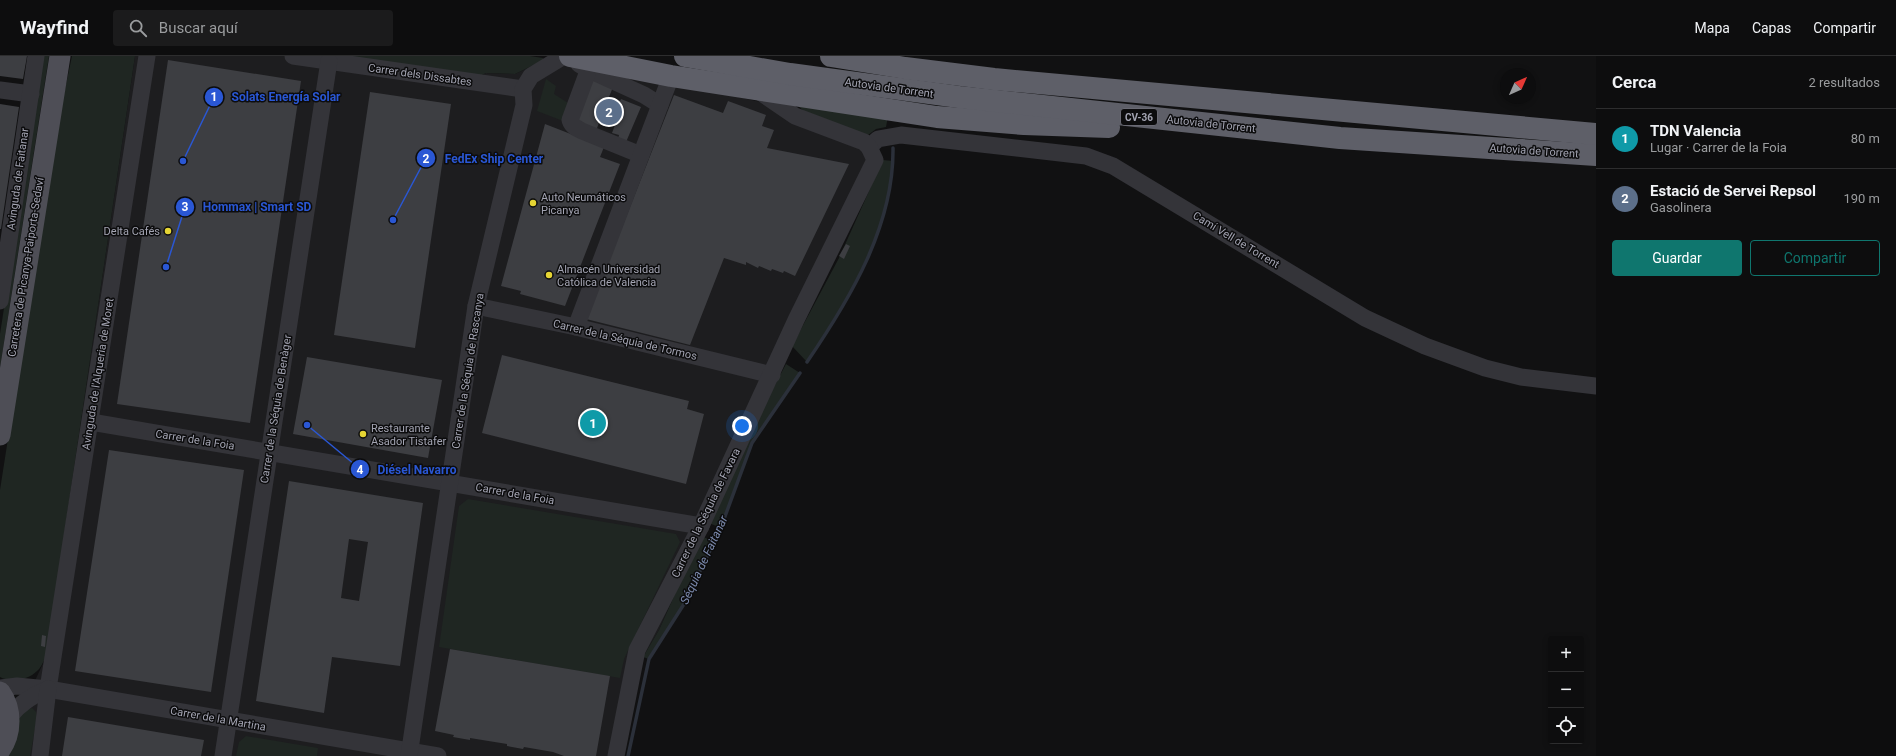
<!DOCTYPE html>
<html lang="es">
<meta charset="utf-8">
<style>
:root{--surface:#0d0d0e;--page:#1b1b1c;--text:#f1f3f6;--muted:#9a9c9e;--line:#2d2d2e;--accent:#0f766e}
body{margin:0;font-family:Roboto,sans-serif;background:var(--page);color:var(--text)}
.controls{position:absolute;right:12px;bottom:12px;display:grid;overflow:hidden;border-radius:4px;box-shadow:0 2px 6px #0003}
.controls button{width:36px;height:36px;display:grid;place-items:center;padding:0;border:0;border-bottom:1px solid var(--line);background:var(--surface);color:var(--text);font:20px sans-serif}
.compass{position:absolute;left:1500px;top:12px;width:36px;height:36px;border-radius:50%;background:var(--surface);box-shadow:0 2px 6px #0003;rotate:45deg}
.you{position:absolute;left:742px;top:370px;width:14px;height:14px;margin:-10px;border:3px solid #fff;border-radius:50%;background:#1a73e8;box-shadow:0 0 0 6px #1a73e833}
.badge{display:grid;place-items:center;width:26px;height:26px;border-radius:50%;background:var(--accent);color:#fff;font-size:13px;font-weight:700}
.pin{position:absolute;translate:-50% -50%;border:2px solid #fff;box-shadow:0 1px 4px #0006}
.list{margin:0;padding:0;list-style:none}
h2{display:flex;justify-content:space-between;align-items:center;height:52px;margin:0;padding:0 16px;font-size:17px}
h2 small{font-size:13px;font-weight:400;color:var(--muted)}
.list li{display:grid;grid-template-columns:26px 1fr auto;gap:12px;align-items:center;box-sizing:border-box;height:60px;padding:0 16px;border-top:1px solid var(--line)}
.list b{display:block;font-size:15px;white-space:nowrap}
.list p{margin:0;font-size:13px;white-space:nowrap;color:var(--muted)}
.list em{font-size:13px;font-style:normal;color:var(--muted)}
.actions{display:flex;gap:8px;padding:12px 16px}
.actions a{flex:1;padding:9px 0;border:1px solid var(--accent);border-radius:4px;text-align:center;font-size:14px;color:var(--accent)}
.actions .main{background:var(--accent);color:#fff}
.icon{flex:none;width:22px;height:22px;fill:none;stroke:currentColor;stroke-width:2;stroke-linecap:round;stroke-linejoin:round}
.map{position:relative;flex:none;width:1596px;height:700px;overflow:hidden}
header{display:flex;align-items:center;gap:24px;box-sizing:border-box;height:56px;padding:0 20px;background:var(--surface);border-bottom:1px solid var(--line)}
header strong{font-size:19px}
nav{display:flex;gap:22px;margin-inline-start:auto;font-size:14px}
.search{width:280px;height:36px;background:var(--page);display:flex;align-items:center;gap:10px;box-sizing:border-box;padding:0 14px;border-radius:4px;color:var(--muted);font-size:15px}
main{display:flex}
aside{flex:1;background:var(--surface)}
.map>svg:first-child{display:block}
.built{fill:#1d1d1f}
.green{fill:#1f2622}
.lines{fill:none;stroke-linecap:round;stroke-linejoin:round}
.stream{stroke:#2b303a;stroke-width:3.5}
.building{fill:#3d3e42;fill-rule:evenodd}
.minor{stroke:#343439;stroke-width:17}
.major{stroke:#4e4e56;stroke-width:21}
.highway{stroke:#5e5f68;stroke-width:22}
.poi-dot{fill:#e6d534;stroke:#0c0c0d;stroke-width:1.5}
.labels{text-anchor:middle;dominant-baseline:central;stroke-width:3;stroke-linejoin:round;paint-order:stroke}
.shield{fill:#0c0c0d;stroke:#767680;stroke-width:1}
.shield-label{font-size:10px;font-weight:bold;fill:#a3a4b2}
.street-label{font-size:11px;fill:#a3a4b2;stroke:#0c0c0d}
.poi-label{font-size:11px;fill:#a3a4b2;stroke:#0c0c0d;text-anchor:start}
.water-label{font-size:12px;font-style:italic;fill:#7b89ac;stroke:#0c0c0d}
.leader{fill:none;stroke:#2a57d4;stroke-width:1.5}
.callout-dot{fill:#2a57d4;stroke:#0c0c0d;stroke-width:1.5}
.mark-label{font-size:12px;text-anchor:middle;font-weight:bold;fill:#fff}
.callout-label{font-size:12px;text-anchor:middle;font-weight:bold;fill:#2a57d4;stroke:#0c0c0d;stroke-width:3;stroke-linejoin:round;paint-order:stroke}
</style>
<header>
<strong>Wayfind</strong>
<div class="search"><svg class="icon" aria-label="search" viewBox="0 0 24 24"><circle cx="10" cy="10" r="6"/><path d="M15 15l6 6"/></svg>Buscar aquí</div>
<nav><a>Mapa</a><a>Capas</a><a>Compartir</a></nav>
</header>
<main>
<div class="map">
<svg width="1596" height="700" viewBox="0 0 1596 700">
<rect width="100%" height="100%" fill="#111112"/>
<path class="built" d="M135 0H339L478 21 486 17 515 18 544 4 644 20 779 50 864 86 875 104 796 264 659 574 643 601 622 700H9L25 646 46 601Z"/>
<g class="green">
<path d="M43 0H49L0 312V278Z"/>
<path d="M72 0H135L46 601C43 606 41 612 37 615 28 624 11 627 0 621V434L55 81Z"/>
<path d="M339 0H530L543 2 544 4 515 18 486 17 478 21Z"/>
<path d="M546 23 556 30 554 38 568 47 563 65 537 55Z"/>
<path d="M798 49 888 60 886 71 876 73 868 79C853 74 805 62 798 49Z"/>
<path d="M883 104 893 105C890 128 886 152 879 174 863 221 835 265 807 306L792 290 839 202Z"/>
<path d="M786 308 800 317 752 387 721 472 709 467 753 371Z"/>
<path d="M468 443 676 478 680 486 624 603 620 622 439 591 459 450Z"/>
<path d="M701 480 715 486 684 548 649 603 643 601 659 574Z"/>
<path d="M32 652 36 656 37 662 30 700H5L21 656Z"/>
<path d="M246 680 318 692 317 700H236L239 686Z"/>
</g>
<g class="lines">
<g class="stream">
<path d="M807 306C850 243 894 170 893 92"/>
<path d="M628 700 649 603 684 548 720 474 752 387 800 317"/>
</g>
</g>
<g class="building">
<path d="M0 0H27L23 23 0 20Z"/>
<path d="M168 4 301 25 250 367 117 348Z"/>
<path d="M595 18 615 26 609 41 620 45 621 43 641 51 626 86 618 83 619 79 612 77 615 69 611 67 612 65 601 61 596 75 576 67Z"/>
<path d="M370 36 451 48 415 292 334 279Z"/>
<path d="M674 39 723 57 728 45 766 59 762 70 774 74 767 92 849 108 795 220 784 215 783 217 772 213 771 215 759 210 758 212 746 206V209L724 202 690 289 586 263Z"/>
<path d="M0 48 19 51 1 173H0Z"/>
<path d="M545 68 604 91 600 101 620 108 565 250 520 238 521 235 501 230Z"/>
<path d="M846 188 850 190 844 203 839 200Z"/>
<path d="M502 299 689 345 687 353 704 358 686 428 482 377Z"/>
<path d="M307 301 442 324 428 402 293 378Z"/>
<path d="M109 394 244 414 211 636 75 615Z"/>
<path d="M289 425 423 447 400 610 332 601 324 657 256 645ZM349 483 368 486 359 545 341 542Z"/>
<path d="M42 579 46 580 45 591 41 590Z"/>
<path d="M450 593 610 620 596 700H564L553 696 524 691 523 693 507 690V688L470 682V684L453 681 454 679 435 675Z"/>
<path d="M68 661 204 684 201 700H62Z"/>
</g>
<g class="lines">
<g class="minor">
<path d="M293 0 523 33"/>
<path d="M579 8 587 13 644 39 660 49"/>
<path d="M587 13V18L570 64C572 70 576 72 582 75L641 99"/>
<path d="M0 34 31 38"/>
<path d="M869 91 878 83 901 79 1086 100 1113 110 1365 262 1425 290 1485 312 1521 321 1596 330"/>
<path d="M0 245 36 0"/>
<path d="M476 250 576 271 772 319"/>
<path d="M576 271 671 20"/>
<path d="M91 366 701 470"/>
<path d="M0 632 17 630 48 633 147 0"/>
<path d="M9 661C20 647 32 640 48 633L438 700"/>
<path d="M40 700 48 633"/>
<path d="M223 700 329 5"/>
<path d="M409 700 476 250 524 49 523 33 531 20 564 0"/>
<path d="M616 700 637 594 701 470 796 264 875 104 869 91 864 86 795 60 757 34"/>
</g>
<g class="major">
<path d="M0 379 60 0"/>
<path d="M0 636C12 653 12 677 0 694"/>
</g>
<g class="highway">
<path d="M570 0 671 20 937 61 1024 68 1109 71"/>
<path d="M685 0 790 18 959 41 1340 82 1596 99"/>
<path d="M831 0 905 12 994 23 1596 78"/>
</g>
</g>
<g class="poi-dot">
<circle cx="533" cy="147" r="4"/>
<circle cx="168" cy="175" r="4"/>
<circle cx="549" cy="219" r="4"/>
<circle cx="363" cy="378" r="4"/>
</g>
<g class="labels">
<rect class="shield" x="1121" y="53" width="36" height="16" rx="3"/>
<g class="shield-label">
<text x="1139" y="61">CV-36</text>
</g>
<g class="street-label">
<text transform="translate(420 19) rotate(8)">Carrer dels Dissabtes</text>
<text transform="translate(889 32) rotate(8)">Autovia de Torrent</text>
<text transform="translate(1211 68) rotate(6)">Autovia de Torrent</text>
<text transform="translate(1534 95) rotate(4)">Autovia de Torrent</text>
<text transform="translate(18 123) rotate(-82)">Avinguda de Faitanar</text>
<text transform="translate(1236 184) rotate(31)">Camí Vell de Torrent</text>
<text transform="translate(26 211) rotate(-81)">Carretera de Picanya-Paiporta-Sedaví</text>
<text transform="translate(625 284) rotate(13)">Carrer de la Séquia de Tormos</text>
<text transform="translate(468 315) rotate(-81)">Carrer de la Séquia de Rascanya</text>
<text transform="translate(98 318) rotate(-81)">Avinguda de l'Alqueria de Moret</text>
<text transform="translate(276 353) rotate(-81)">Carrer de la Séquia de Benàger</text>
<text transform="translate(195 384) rotate(9)">Carrer de la Foia</text>
<text transform="translate(515 438) rotate(10)">Carrer de la Foia</text>
<text transform="translate(706 457) rotate(-64)">Carrer de la Séquia de Favara</text>
<text transform="translate(218 663) rotate(10)">Carrer de la Martina</text>
</g>
<g class="poi-label">
<text x="541" y="141">Auto Neumáticos<tspan x="541" dy="13">Picanya</tspan></text>
<text x="160" y="175" text-anchor="end">Delta Cafés</text>
<text x="557" y="213">Almacén Universidad<tspan x="557" dy="13">Católica de Valencia</tspan></text>
<text x="371" y="372">Restaurante<tspan x="371" dy="13">Asador Tistafer</tspan></text>
</g>
<g class="water-label">
<text transform="translate(704 504) rotate(-65)">Séquia de Faitanar</text>
</g>
</g>
<path class="leader" d="M183 105L214 41M393 164L426 102M166 211L185 151M307 369L360 413"/>
<g class="callout-dot">
<circle cx="183" cy="105" r="4"/>
<circle cx="393" cy="164" r="4"/>
<circle cx="166" cy="211" r="4"/>
<circle cx="307" cy="369" r="4"/>
<circle cx="214" cy="41" r="10"/>
<circle cx="426" cy="102" r="10"/>
<circle cx="185" cy="151" r="10"/>
<circle cx="360" cy="413" r="10"/>
</g>
<g class="mark-label">
<text x="214" y="45">1</text>
<text x="426" y="107">2</text>
<text x="185" y="155">3</text>
<text x="360" y="418">4</text>
</g>
<g class="callout-label">
<text x="286" y="45">Solats Energía Solar</text>
<text x="494" y="107">FedEx Ship Center</text>
<text x="257" y="155">Hommax | Smart SD</text>
<text x="417" y="418">Diésel Navarro</text>
</g>
</svg>
<div class="controls">
<button>+</button>
<button>−</button>
<button><svg class="icon" aria-label="locate" viewBox="0 0 24 24"><circle cx="12" cy="12" r="6"/><path d="M12 2v4M12 18v4M2 12h4M18 12h4"/></svg></button>
</div>
<svg class="compass" viewBox="-18 -18 36 36"><path d="M0-13l5 13h-10z" fill="#e53935"/><path d="M0 13l5-13h-10z" fill="#9a9c9e"/></svg>
<div class="you"></div>
<div class="pin badge" style="left:593px;top:367px;background:#0f9aa8">1</div>
<div class="pin badge" style="left:609px;top:56px;background:#5c6f8a">2</div>
</div>
<aside>
<h2>Cerca<small>2 resultados</small></h2>
<ul class="list">
<li><span class="badge" style="background:#0f9aa8">1</span><div><b>TDN Valencia</b><p>Lugar · Carrer de la Foia</p></div><em>80 m</em></li>
<li><span class="badge" style="background:#5c6f8a">2</span><div><b>Estació de Servei Repsol</b><p>Gasolinera</p></div><em>190 m</em></li>
</ul>
<div class="actions"><a class="main">Guardar</a><a>Compartir</a></div>
</aside>
</main>
